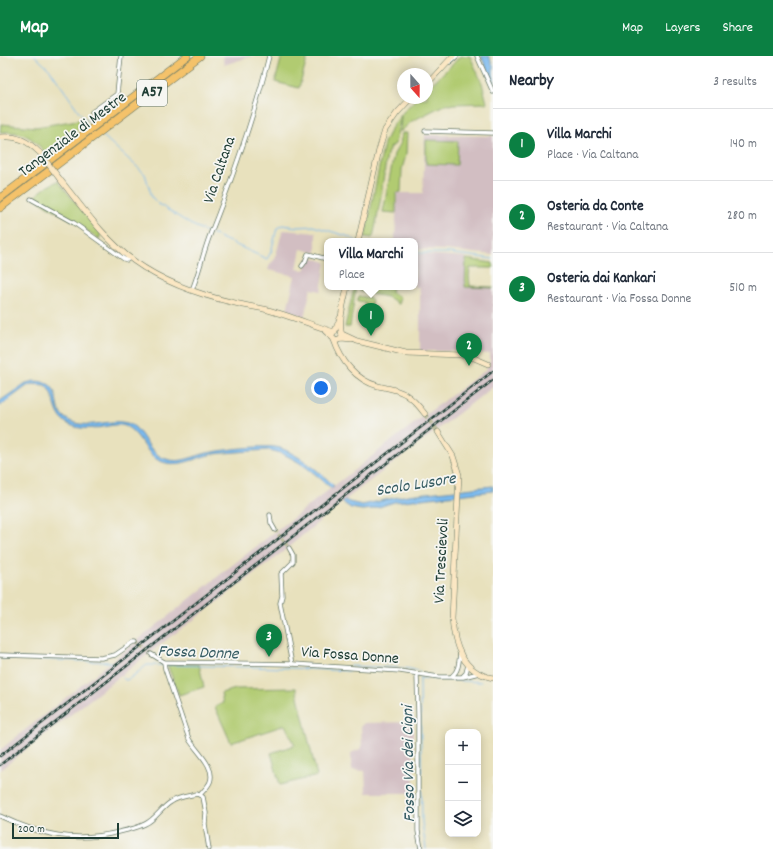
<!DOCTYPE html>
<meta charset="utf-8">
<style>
:root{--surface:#fff;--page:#f6f6f7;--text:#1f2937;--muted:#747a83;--line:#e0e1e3;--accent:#0b8043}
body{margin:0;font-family:Dekko,sans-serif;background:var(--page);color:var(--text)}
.controls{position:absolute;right:12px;bottom:12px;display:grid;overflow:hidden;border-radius:8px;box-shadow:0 2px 10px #0003}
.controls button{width:36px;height:36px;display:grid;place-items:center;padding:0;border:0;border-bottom:1px solid var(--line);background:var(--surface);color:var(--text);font:20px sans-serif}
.compass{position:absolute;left:397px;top:12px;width:36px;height:36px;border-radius:50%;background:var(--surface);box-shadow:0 2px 10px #0003;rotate:159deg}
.scale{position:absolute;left:12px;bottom:10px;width:107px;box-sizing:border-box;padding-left:4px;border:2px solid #1f3d34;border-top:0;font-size:11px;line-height:14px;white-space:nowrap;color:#1f3d34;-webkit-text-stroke:3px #f6f6f2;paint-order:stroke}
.you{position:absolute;left:321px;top:332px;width:14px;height:14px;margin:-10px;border:3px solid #fff;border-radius:50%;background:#1a73e8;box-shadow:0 0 0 6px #1a73e833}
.badge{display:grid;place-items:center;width:26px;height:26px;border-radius:50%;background:var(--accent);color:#fff;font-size:13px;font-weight:700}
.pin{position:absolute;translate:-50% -33px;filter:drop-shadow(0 1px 2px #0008)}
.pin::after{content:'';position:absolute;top:21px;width:14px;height:12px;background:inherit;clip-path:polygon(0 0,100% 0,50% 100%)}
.popup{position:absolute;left:324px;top:182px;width:94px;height:52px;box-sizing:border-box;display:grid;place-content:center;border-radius:8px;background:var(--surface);filter:drop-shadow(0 1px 3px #0005);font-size:13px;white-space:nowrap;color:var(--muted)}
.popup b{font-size:15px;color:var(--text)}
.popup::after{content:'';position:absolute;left:50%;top:100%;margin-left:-8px;border:8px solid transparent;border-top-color:var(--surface)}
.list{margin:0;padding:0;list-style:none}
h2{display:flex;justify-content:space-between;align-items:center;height:52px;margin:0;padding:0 16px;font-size:17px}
h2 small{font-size:13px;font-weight:400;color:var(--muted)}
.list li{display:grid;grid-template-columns:26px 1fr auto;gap:12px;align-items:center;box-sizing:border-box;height:72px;padding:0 16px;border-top:1px solid var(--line)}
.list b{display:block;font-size:15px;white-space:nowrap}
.list p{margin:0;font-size:13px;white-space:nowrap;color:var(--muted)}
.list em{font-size:13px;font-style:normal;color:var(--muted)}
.icon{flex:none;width:22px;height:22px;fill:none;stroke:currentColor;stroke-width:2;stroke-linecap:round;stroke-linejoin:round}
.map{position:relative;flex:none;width:493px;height:793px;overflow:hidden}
header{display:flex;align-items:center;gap:24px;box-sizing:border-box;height:56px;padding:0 20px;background:var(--accent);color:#fff}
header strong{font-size:19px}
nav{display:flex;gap:22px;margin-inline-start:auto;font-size:14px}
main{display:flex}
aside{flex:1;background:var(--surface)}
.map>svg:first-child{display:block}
.industrial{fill:#d2bec2}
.green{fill:#b1cb71;stroke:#688452}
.water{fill:#7bbaef;stroke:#4d7c92}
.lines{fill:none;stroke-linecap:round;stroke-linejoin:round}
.stream{stroke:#7bbaef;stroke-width:1}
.street-tunnel{stroke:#c0c0a2;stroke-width:3.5;stroke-dasharray:3.5 2;stroke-linecap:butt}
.secondary-tunnel{stroke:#c0c0a2;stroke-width:5;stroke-dasharray:5 2.5;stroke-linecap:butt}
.street-casing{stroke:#657664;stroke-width:5}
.secondary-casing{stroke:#657664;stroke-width:6}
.highway-casing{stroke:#657664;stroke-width:8}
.street{stroke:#fff;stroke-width:3.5}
.secondary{stroke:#fbe7c3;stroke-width:5}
.highway{stroke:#f4c26a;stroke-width:7}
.rail-casing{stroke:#1f3d34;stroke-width:2.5}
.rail{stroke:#f6f6f2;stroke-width:1;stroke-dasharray:3;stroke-linecap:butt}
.secondary-bridge-casing{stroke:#657664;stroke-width:6;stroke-linecap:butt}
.secondary-bridge{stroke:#fbe7c3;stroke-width:5}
.labels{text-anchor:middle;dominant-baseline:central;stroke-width:3.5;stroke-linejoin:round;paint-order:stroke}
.shield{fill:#f6f6f2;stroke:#60746d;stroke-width:1}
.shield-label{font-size:15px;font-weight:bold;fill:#1f3d34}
.street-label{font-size:16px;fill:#1f3d34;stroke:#f6f6f2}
.water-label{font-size:17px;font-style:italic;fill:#365c63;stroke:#f6f6f2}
</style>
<header>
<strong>Map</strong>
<nav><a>Map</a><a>Layers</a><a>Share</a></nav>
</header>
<main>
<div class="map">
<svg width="493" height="793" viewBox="0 0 493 793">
<rect width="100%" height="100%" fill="#f6f6f2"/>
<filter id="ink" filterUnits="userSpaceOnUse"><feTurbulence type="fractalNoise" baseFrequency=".025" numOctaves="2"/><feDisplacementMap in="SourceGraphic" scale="8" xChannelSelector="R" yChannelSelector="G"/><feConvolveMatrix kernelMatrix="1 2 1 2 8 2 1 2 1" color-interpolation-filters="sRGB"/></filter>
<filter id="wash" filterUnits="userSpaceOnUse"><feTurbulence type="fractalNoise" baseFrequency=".012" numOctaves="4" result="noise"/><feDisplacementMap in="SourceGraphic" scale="16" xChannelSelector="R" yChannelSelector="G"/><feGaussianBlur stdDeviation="0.9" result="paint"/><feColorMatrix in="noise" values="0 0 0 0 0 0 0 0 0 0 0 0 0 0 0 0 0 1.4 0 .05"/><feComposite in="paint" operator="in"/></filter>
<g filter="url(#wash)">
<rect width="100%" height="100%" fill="#e8e1bd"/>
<g class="industrial">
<path d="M224 0H252L224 9 223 4Z"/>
<path d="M425 79 493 80V199L446 194 415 193V185H395L397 137H423Z"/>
<path d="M284 174 316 177V197L301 193 297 213 305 214 308 202 311 201 326 206 321 235 311 233 304 261 287 254 295 220 268 214 270 208 275 203 282 176Z"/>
<path d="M421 198 466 201 465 231 493 232V331L345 444 274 503 187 569 170 581 0 714V694L226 514 421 362 487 313 486 309 490 306V298L456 295H420V240L419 231H415V199Z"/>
<path d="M413 666 414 737H366L365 715 352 714 351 697 362 692 361 670 364 667Z"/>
</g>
<g class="green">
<path d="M282 0H308L299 32 275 26Z"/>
<path d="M460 0H470L482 27 487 47 453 48 449 49 448 47 412 65 400 76 401 60 395 88 390 92 387 98 380 146 374 177 372 182 365 181 384 87C392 68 402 56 417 42H427V32L453 8Z"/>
<path d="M84 63 86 66 46 98C33 81 23 75 0 76L1 68 36 71Z"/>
<path d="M402 77H407L406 99 402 113 401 136 396 137V157L383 156 394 98 400 88Z"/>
<path d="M426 84 458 85 457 109 426 108Z"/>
<path d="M58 125 101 178 99 183 72 164 42 147 36 141V139L48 130Z"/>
<path d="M466 203 493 207V212H470L469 220 470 230 493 231V232L465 231Z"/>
<path d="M356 231 350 271H345L353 236Z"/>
<path d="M359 231H392L391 236 400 241 398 249C392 238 373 240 362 236L360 235Z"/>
<path d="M359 240 370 242 372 244 366 266 362 265 365 246 357 245Z"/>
<path d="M167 608H199L204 631 179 639Z"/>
<path d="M296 632 317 720 280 729 271 697 295 689 285 669 231 687 215 651 223 647 221 637 236 633Z"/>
</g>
<g class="water">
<path d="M481 0H489L493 10V27Z"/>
<path d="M34 325C66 326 49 349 65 362 83 376 108 362 127 367 143 371 146 397 166 403 180 408 194 400 207 397 222 394 267 388 280 392 296 397 322 417 334 430L331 432C315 417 292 398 269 394 251 395 233 396 214 398 195 401 178 414 158 404 145 397 137 371 121 369 115 368 109 370 103 371 90 373 76 374 65 366 53 357 56 338 45 329L32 328 27 330 0 350V345L26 327Z"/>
<path d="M493 430V435L394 446 373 453 362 454 351 452 342 446 345 444 349 446 362 449 408 439Z"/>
</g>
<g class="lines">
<g class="stream">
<path d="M35 0 50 14 80 57 91 68"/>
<path d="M102 79 145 118 152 141 157 147 190 168 209 177"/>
<path d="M212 178 267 203 271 196 277 172 282 169 298 171 313 170 347 180 356 185"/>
<path d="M415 197H449L493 203"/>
<path d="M0 602 110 606 111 608"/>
<path d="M166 609 290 612 349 615"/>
<path d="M350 610 405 612 420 615V617"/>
<path d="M123 622 125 624 129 623 147 609H163"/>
<path d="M420 622 422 766 426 793"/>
<path d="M420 622 481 626"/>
</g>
</g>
</g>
<g filter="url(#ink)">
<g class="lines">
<g class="street-tunnel">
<path d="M275 474 289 492"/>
<path d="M137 586 151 598"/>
</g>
<path class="secondary-tunnel" d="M425 358 438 376"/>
<g class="street-casing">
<g id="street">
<path d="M477 0 493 36"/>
<path d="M450 6 457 0"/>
<path d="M92 56 117 38 121 0"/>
<path d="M425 75 493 77"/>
<path d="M31 143 74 167 124 203 127 204 129 202"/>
<path d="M302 210 305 206 308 198 327 203"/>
<path d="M192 234C199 217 203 197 210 179 233 121 254 61 269 0"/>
<path d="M270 459 271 467 275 474"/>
<path d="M289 492 293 499V506L281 518 282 540 280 547 292 608"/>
<path d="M151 598 164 606 293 608 400 615 439 621H463L479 617"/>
<path d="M0 599 101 602 115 599 134 586H137"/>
<path d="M164 606 165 613 189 683C196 695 216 711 210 726 208 731 203 735 200 739"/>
<path d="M417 618 418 658V775L421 793"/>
<path d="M452 620C459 615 459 605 460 597"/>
<path d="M463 620 466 617 468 609"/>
<path d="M0 760C40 779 75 787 119 776 128 774 137 772 145 768 156 763 161 752 171 746 178 741 188 740 197 738L203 741 206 757 205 768 209 793"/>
</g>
</g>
<g class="secondary-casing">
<g id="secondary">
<path d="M427 28 453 0"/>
<path d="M0 81C17 79 28 85 40 97"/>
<path d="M59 122C82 151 104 183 134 205 163 226 200 239 235 247 246 250 257 251 268 254 290 260 312 269 334 276"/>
<path d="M358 185 379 94 385 74 397 57 411 42"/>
<path d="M325 275 336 285 341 283 352 284"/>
<path d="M333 278 335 275 340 262"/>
<path d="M342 278 357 285 406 297 461 299 474 302 488 308"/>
<path d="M341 283 342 280C338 265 344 246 347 231"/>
<path d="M334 284C341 305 356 324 378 330 387 332 396 333 405 338 413 343 419 350 425 358"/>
<path d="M438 376 453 400 459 419 452 562C454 589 462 616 493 622"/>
</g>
</g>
<g class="highway-casing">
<g id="highway">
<path d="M0 142 187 0"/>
<path d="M0 152 200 0"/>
</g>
</g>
<use href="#street" class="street"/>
<use href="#secondary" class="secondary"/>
<use href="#highway" class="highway"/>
<g class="rail-casing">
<g id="rail">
<path d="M0 700 493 315"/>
<path d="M0 709 493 324"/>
</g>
</g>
<use href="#rail" class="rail"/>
<g class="secondary-bridge-casing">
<path id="secondary-bridge" d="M40 97 59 122"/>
</g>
<use href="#secondary-bridge" class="secondary-bridge"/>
</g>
</g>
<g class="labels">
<rect class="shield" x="137" y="24" width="30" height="26" rx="3"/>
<g class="shield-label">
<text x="152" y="37">A57</text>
</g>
<g class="street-label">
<text transform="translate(73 79) rotate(-37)">Tangenziale di Mestre</text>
<text transform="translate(220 114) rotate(-71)">Via Caltana</text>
<text transform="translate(442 505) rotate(-87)">Via Trescievoli</text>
<text transform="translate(350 600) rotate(4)">Via Fossa Donne</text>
</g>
<g class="water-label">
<text transform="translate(416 430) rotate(-9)">Scolo Lusore</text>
<text transform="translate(198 598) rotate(2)">Fossa Donne</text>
<text transform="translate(410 708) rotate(-91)">Fosso Via dei Cigni</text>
</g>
</g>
</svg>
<div class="controls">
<button>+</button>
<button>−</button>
<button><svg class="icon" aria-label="layers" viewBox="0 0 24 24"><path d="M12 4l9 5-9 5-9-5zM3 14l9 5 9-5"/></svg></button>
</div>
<svg class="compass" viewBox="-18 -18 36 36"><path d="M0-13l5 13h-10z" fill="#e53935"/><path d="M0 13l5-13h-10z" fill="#747a83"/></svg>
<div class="scale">200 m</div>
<div class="you"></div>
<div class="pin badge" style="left:371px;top:280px">1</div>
<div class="popup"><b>Villa Marchi</b>Place</div>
<div class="pin badge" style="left:469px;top:310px">2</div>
<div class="pin badge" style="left:269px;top:601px">3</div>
</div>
<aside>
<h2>Nearby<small>3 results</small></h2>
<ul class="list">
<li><span class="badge">1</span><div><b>Villa Marchi</b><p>Place · Via Caltana</p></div><em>140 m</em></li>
<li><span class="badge">2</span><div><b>Osteria da Conte</b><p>Restaurant · Via Caltana</p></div><em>280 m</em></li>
<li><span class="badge">3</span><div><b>Osteria dai Kankari</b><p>Restaurant · Via Fossa Donne</p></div><em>510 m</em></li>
</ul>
</aside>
</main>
